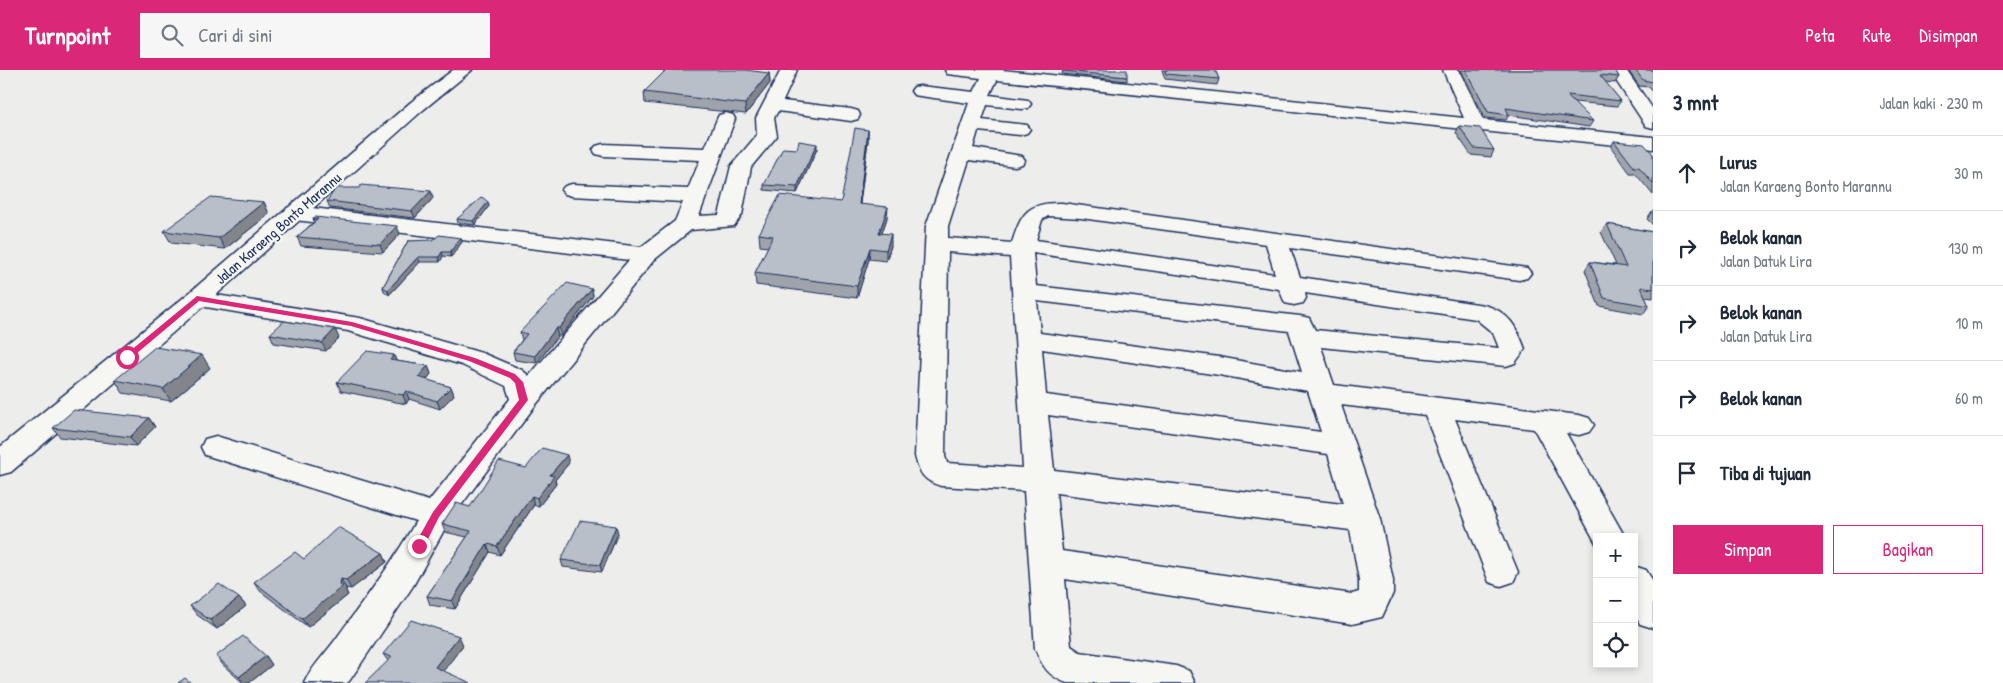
<!DOCTYPE html>
<html lang="id">
<meta charset="utf-8">
<style>
:root{--surface:#fff;--page:#f6f6f7;--text:#1f2937;--muted:#747a83;--line:#e0e1e3;--accent:#db2777}
body{margin:0;font-family:"Patrick Hand",sans-serif;background:var(--page);color:var(--text)}
.controls{position:absolute;right:15px;bottom:15px;display:grid;overflow:hidden;border-radius:0px;box-shadow:0 2px 8px #0003}
.controls button{width:45px;height:45px;display:grid;place-items:center;padding:0;border:0;border-bottom:1px solid var(--line);background:var(--surface);color:var(--text);font:25px sans-serif}
.stop{position:absolute;width:15px;height:15px;margin:-11px;border:4px solid #db2777;border-radius:50%;background:#fff}
.stop.end{background:#db2777;border-color:#fff;box-shadow:0 1px 5px #0008}
.list{margin:0;padding:0;list-style:none}
h2{display:flex;justify-content:space-between;align-items:center;height:65px;margin:0;padding:0 20px;font-size:21px}
h2 small{font-size:16px;font-weight:400;color:var(--muted)}
.list li{display:grid;grid-template-columns:32px 1fr auto;gap:15px;align-items:center;box-sizing:border-box;height:75px;padding:0 20px;border-top:1px solid var(--line)}
.list b{display:block;font-size:19px;white-space:nowrap}
.list p{margin:0;font-size:16px;white-space:nowrap;color:var(--muted)}
.list em{font-size:16px;font-style:normal;color:var(--muted)}
.actions{display:flex;gap:10px;padding:15px 20px}
.actions a{flex:1;padding:11px 0;border:1px solid var(--accent);border-radius:0px;text-align:center;font-size:18px;color:var(--accent)}
.actions .main{background:var(--accent);color:#fff}
.icon{flex:none;width:28px;height:28px;fill:none;stroke:currentColor;stroke-width:2;stroke-linecap:round;stroke-linejoin:round}
.map{position:relative;flex:none;width:1653px;height:613px;overflow:hidden}
header{display:flex;align-items:center;gap:30px;box-sizing:border-box;height:70px;padding:0 25px;background:var(--accent);color:#fff}
header strong{font-size:24px}
nav{display:flex;gap:28px;margin-inline-start:auto;font-size:18px}
.search{width:350px;height:45px;background:var(--page);display:flex;align-items:center;gap:12px;box-sizing:border-box;padding:0 18px;border-radius:0px;color:var(--muted);font-size:19px}
main{display:flex}
aside{flex:1;background:var(--surface)}
.map>svg:first-child{display:block}
.lines{fill:none;stroke-linecap:round;stroke-linejoin:round}
.minor-casing{stroke:#1b2f5e;stroke-width:3}
.major-casing{stroke:#1b2f5e;stroke-width:3}
.minor{fill:#f6f6f2;fill-rule:evenodd}
.major{fill:#f6f6f2;fill-rule:evenodd}
.wall{fill:#9fa4ac;stroke:#1b2f5e}
.shaded-wall{fill:#82868c;stroke:#1b2f5e}
.building{fill:#b9bfc8;stroke:#1b2f5e}
.route{fill:#db2777}
.labels{text-anchor:middle;dominant-baseline:central;stroke-width:4.5;stroke-linejoin:round;paint-order:stroke}
.street-label{font-size:15px;fill:#1b2f5e;stroke:#f6f6f2}
</style>
<header>
<strong>Turnpoint</strong>
<div class="search"><svg class="icon" aria-label="search" viewBox="0 0 24 24"><circle cx="10" cy="10" r="6"/><path d="M15 15l6 6"/></svg>Cari di sini</div>
<nav><a>Peta</a><a>Rute</a><a>Disimpan</a></nav>
</header>
<main>
<div class="map">
<svg width="1653" height="613" viewBox="0 0 1653 613">
<rect width="100%" height="100%" fill="#edeeec"/>
<filter id="ink" filterUnits="userSpaceOnUse"><feTurbulence type="fractalNoise" baseFrequency=".02" numOctaves="2"/><feDisplacementMap in="SourceGraphic" scale="10" xChannelSelector="R" yChannelSelector="G"/><feConvolveMatrix kernelMatrix="1 2 1 2 8 2 1 2 1" color-interpolation-filters="sRGB"/></filter>
<g filter="url(#ink)">
<g class="lines">
<g class="minor-casing">
<g id="minor">
<path d="M781 0H797L783 31 851 39 858 41 860 45 858 49 851 51 778 41 774 48 777 66 751 97 742 145 734 156 691 160 654 190 534 337 448 453 413 516 350 610 347 613H304C312 596 327 582 338 566 365 529 393 492 416 451L205 385 201 377 205 369 216 366 429 431 510 329 506 316 462 295 348 261 188 234 185 229 188 224 197 222 360 248 482 283 522 300 529 306 629 190 295 150 287 148 284 143 287 138 295 136 641 177 675 151 683 132 572 126 565 124 561 120 565 116 572 114 688 119 700 90 603 86 596 84 593 80 596 76 603 74 705 78 717 49 719 45 726 43 733 45 735 49 699 146 719 145 731 96 757 65 756 48Z"/>
<path d="M945 0H1002L1464 48 1443 0H1459L1483 50 1653 67V79L997 10 990 25 1028 30 1031 34 1028 38 1022 39 987 35 982 50 1027 55 1030 59 1027 63 1020 65 978 61 973 78 1022 86 1025 90 1022 94 1015 96 969 90 948 156V168L1012 173C1021 143 1028 132 1062 133L1527 198 1531 203 1527 208 1519 210 1290 178 1300 207 1484 235C1508 241 1517 257 1525 279L1515 293 1506 296 1321 277 1334 315 1579 345 1589 348 1594 355 1589 362 1579 365 1566 363 1625 467H1597V475L1534 359 1455 349 1518 502 1513 512 1501 516 1489 512 1425 345 1341 335 1380 449 1393 510V523L1382 547 1352 554 1065 509 1071 576 1080 582 1176 596 1189 601 1195 613H1067C1048 606 1043 597 1035 579L1024 421 941 416C924 411 919 403 915 386L926 156 969 33 920 26 914 25 911 21 914 17 920 16 974 22 981 8 947 4ZM1048 146 1081 148 1266 174 1275 204 1036 170 1042 150ZM948 182 1010 187 1023 398 947 393 945 386ZM1033 183 1279 219 1285 233 1294 235 1303 233 1306 228 1305 223 1476 249 1493 263 1499 278 1315 260 1309 248 1300 246 1036 216ZM1037 231 1289 261 1302 302 1219 287 1040 263ZM1042 279 1219 305 1308 321 1321 362 1046 325ZM1048 345 1328 384 1343 434 1054 400ZM1056 423 1350 460 1359 510V522L1352 524 1062 481Z"/>
<path d="M1609 0H1626L1653 39V58L1646 56Z"/>
<path d="M1634 496 1646 500 1653 511V558L1640 554 1634 543Z"/>
</g>
</g>
<g class="major-casing">
<path id="major" d="M453 0H472L423 40 206 234 11 402 0 405V377L188 224 411 32Z"/>
</g>
<use href="#minor" class="minor"/>
<use href="#major" class="major"/>
</g>
<g class="wall">
<path d="M1063 0 1127 7V11L1062 4Z"/>
<path d="M1162 0H1215L1219 9 1217 15 1165 9Z"/>
<path d="M1461 0H1615L1619 7 1615 13 1605 12 1621 31 1617 36 1574 32 1593 51 1589 57 1509 45 1506 50 1485 48Z"/>
<path d="M1628 0H1653V22L1649 17 1639 16Z"/>
<path d="M769 3 770 13 746 44 645 33 644 22Z"/>
<path d="M1459 56 1494 80 1491 87 1471 85 1456 63Z"/>
<path d="M868 60V71L860 134 887 148 882 163 891 176 886 191 869 189 857 228 756 215 755 203 768 177 760 176 759 164 841 132Z"/>
<path d="M1614 71 1653 84V125L1635 103H1630L1611 77Z"/>
<path d="M797 79H817L797 123 764 120V115Z"/>
<path d="M433 128 415 148 330 138 327 131Z"/>
<path d="M264 132 269 144 225 179 171 173 164 161Z"/>
<path d="M488 132 489 136 475 155 458 153 457 149Z"/>
<path d="M1652 141H1653V155L1647 149Z"/>
<path d="M313 149 400 164 383 182 301 176 297 167 314 152Z"/>
<path d="M1607 154 1653 162V228L1645 227 1649 236 1643 244 1599 236 1585 200 1590 192 1616 195 1601 162Z"/>
<path d="M408 171 462 172 451 187 443 186 440 192H420L389 225 384 221 383 217Z"/>
<path d="M592 219 593 226 561 266H558L537 293 515 290 513 282 522 270 520 262Z"/>
<path d="M270 264 339 268 326 281 274 273Z"/>
<path d="M394 285 396 291 428 296 431 304 426 310 451 317 454 325 440 339 409 329 406 334 341 321 337 312Z"/>
<path d="M210 298 171 331 123 323 115 310Z"/>
<path d="M149 348 155 357 136 376 60 367 53 358Z"/>
<path d="M569 393 555 410 556 414 539 436 534 435 500 485 490 482 455 539 430 535 427 526 467 467 445 462 442 454 470 437 526 398Z"/>
<path d="M618 463 602 502 563 497 561 490Z"/>
<path d="M383 483 387 492 351 519 346 518V521L348 525 308 557 260 521 254 512 304 489Z"/>
<path d="M239 528 246 536 217 559 197 545 190 536Z"/>
<path d="M463 575 443 601 388 591 383 584Z"/>
<path d="M216 586H266L272 595 249 613H243L223 595Z"/>
</g>
<g class="shaded-wall">
<path d="M769 3 770 13 746 44 745 34Z"/>
<path d="M868 60V71L858 145 859 134Z"/>
<path d="M817 74V79L797 123V117Z"/>
<path d="M431 121 433 128 415 148 412 141Z"/>
<path d="M264 132 269 144 225 179 219 168Z"/>
<path d="M488 132 489 136 475 155 473 151Z"/>
<path d="M888 137 887 148 878 174 879 163Z"/>
<path d="M397 156 400 164 383 182 380 174Z"/>
<path d="M891 164V176L886 191V180Z"/>
<path d="M461 168 462 172 451 187 450 182Z"/>
<path d="M870 178 869 189 857 228V216Z"/>
<path d="M442 182 443 186 440 192 439 187Z"/>
<path d="M418 187 420 192 389 225 388 220Z"/>
<path d="M592 219 593 226 561 266 559 258Z"/>
<path d="M556 258 558 266 537 293 535 286Z"/>
<path d="M335 259 339 268 326 281 322 273Z"/>
<path d="M202 285 210 298 171 331 163 319Z"/>
<path d="M394 285 397 294 390 290Z"/>
<path d="M428 296 431 304 421 315 418 307Z"/>
<path d="M451 317 454 325 440 339 437 331Z"/>
<path d="M406 321 409 329 406 334 403 325Z"/>
<path d="M149 348 155 357 136 376 130 367Z"/>
<path d="M567 385 569 393 555 410 556 414 539 436 537 428 550 405Z"/>
<path d="M532 426 534 435 500 485 497 476Z"/>
<path d="M616 456 618 463 602 502 600 495Z"/>
<path d="M487 474 490 482 455 539 452 531Z"/>
<path d="M383 483 387 492 351 519 346 510Z"/>
<path d="M341 509 346 518V521L348 525 308 557 302 549 340 514Z"/>
<path d="M239 528 246 536 217 559 210 550Z"/>
<path d="M459 566 463 575 440 606 435 597Z"/>
<path d="M266 586 272 595 249 613H244L239 607Z"/>
</g>
<g class="building">
<path d="M666 0H745L769 3 745 34 644 22Z"/>
<path d="M1063 0H1127V7L1063 1Z"/>
<path d="M1165 0H1215L1219 9 1166 4Z"/>
<path d="M1466 0H1615L1619 7 1600 5 1621 31 1567 25 1593 51 1506 38 1509 45 1488 42Z"/>
<path d="M1635 0H1653V12L1643 10Z"/>
<path d="M1459 56 1480 58 1494 80 1474 78Z"/>
<path d="M855 58 868 60 859 134 888 137 879 163 891 164 886 180 870 178 857 216 755 203 773 166 759 164 780 125 841 132Z"/>
<path d="M799 71 817 74 797 117 764 115 783 78 797 79Z"/>
<path d="M1614 71 1644 74 1653 84V114L1639 97H1634Z"/>
<path d="M361 115 431 121 412 141 327 131 336 118H359Z"/>
<path d="M211 127 264 132 219 168 164 161Z"/>
<path d="M482 127 488 132 473 151 457 149Z"/>
<path d="M315 147 397 156 380 174 297 167 318 149H313Z"/>
<path d="M1607 154 1653 162V219L1641 217 1649 236 1604 228 1590 192 1626 197Z"/>
<path d="M439 165 461 168 450 182H442L439 187H418L388 220 383 217 408 171 433 170Z"/>
<path d="M567 213 592 219 559 258H556L535 286 513 282 527 264 520 262Z"/>
<path d="M284 251 335 259 322 273 270 264Z"/>
<path d="M155 277 202 285 163 319 115 310Z"/>
<path d="M367 281 394 285 390 290 428 296 418 307 451 317 437 331 406 321 403 325 337 312Z"/>
<path d="M74 340 149 348 130 367 53 358Z"/>
<path d="M542 378 567 385 550 405 554 406 537 428 532 426 497 476 487 474 452 531 427 526 471 461 442 454 456 433 470 437 499 391 526 398Z"/>
<path d="M580 451 616 456 600 495 561 490Z"/>
<path d="M338 457 383 483 346 510 341 509 340 514 343 516 302 549 254 512 295 482 304 489Z"/>
<path d="M219 514 239 528 210 550 190 536Z"/>
<path d="M411 550 459 566 435 597 471 613H365L392 587 383 584Z"/>
<path d="M243 566 266 586 239 607 216 586Z"/>
<path d="M185 608 191 613H178Z"/>
</g>
</g>
<path class="route" d="M197 226 352 252 475 288 515 304 523 312 528 330 439 447 423 479 419 480 414 476 433 442 519 330 515 313 510 308 469 291 351 256 199 231 130 289H124V286Z"/>
<g class="labels">
<g class="street-label">
<text transform="translate(278 158) rotate(-41)">Jalan Karaeng Bonto Marannu</text>
</g>
</g>
</svg>
<div class="controls">
<button>+</button>
<button>−</button>
<button><svg class="icon" aria-label="locate" viewBox="0 0 24 24"><circle cx="12" cy="12" r="6"/><path d="M12 2v4M12 18v4M2 12h4M18 12h4"/></svg></button>
</div>
<div class="stop" style="left:127px;top:287px"></div>
<div class="stop end" style="left:419px;top:476px"></div>
</div>
<aside>
<h2>3 mnt<small>Jalan kaki · 230 m</small></h2>
<ul class="list">
<li><svg class="icon" aria-label="ahead" viewBox="0 0 24 24"><path d="M12 20V5M6 11l6-6 6 6"/></svg><div><b>Lurus</b><p>Jalan Karaeng Bonto Marannu</p></div><em>30 m</em></li>
<li><svg class="icon" aria-label="right" viewBox="0 0 24 24"><path d="M7 20v-9h11M14 6l5 5-5 5"/></svg><div><b>Belok kanan</b><p>Jalan Datuk Lira</p></div><em>130 m</em></li>
<li><svg class="icon" aria-label="right" viewBox="0 0 24 24"><path d="M7 20v-9h11M14 6l5 5-5 5"/></svg><div><b>Belok kanan</b><p>Jalan Datuk Lira</p></div><em>10 m</em></li>
<li><svg class="icon" aria-label="right" viewBox="0 0 24 24"><path d="M7 20v-9h11M14 6l5 5-5 5"/></svg><div><b>Belok kanan</b></div><em>60 m</em></li>
<li><svg class="icon" aria-label="arrive" viewBox="0 0 24 24"><path d="M6 21V4h12l-3 4 3 4H6"/></svg><div><b>Tiba di tujuan</b></div></li>
</ul>
<div class="actions"><a class="main">Simpan</a><a>Bagikan</a></div>
</aside>
</main>
